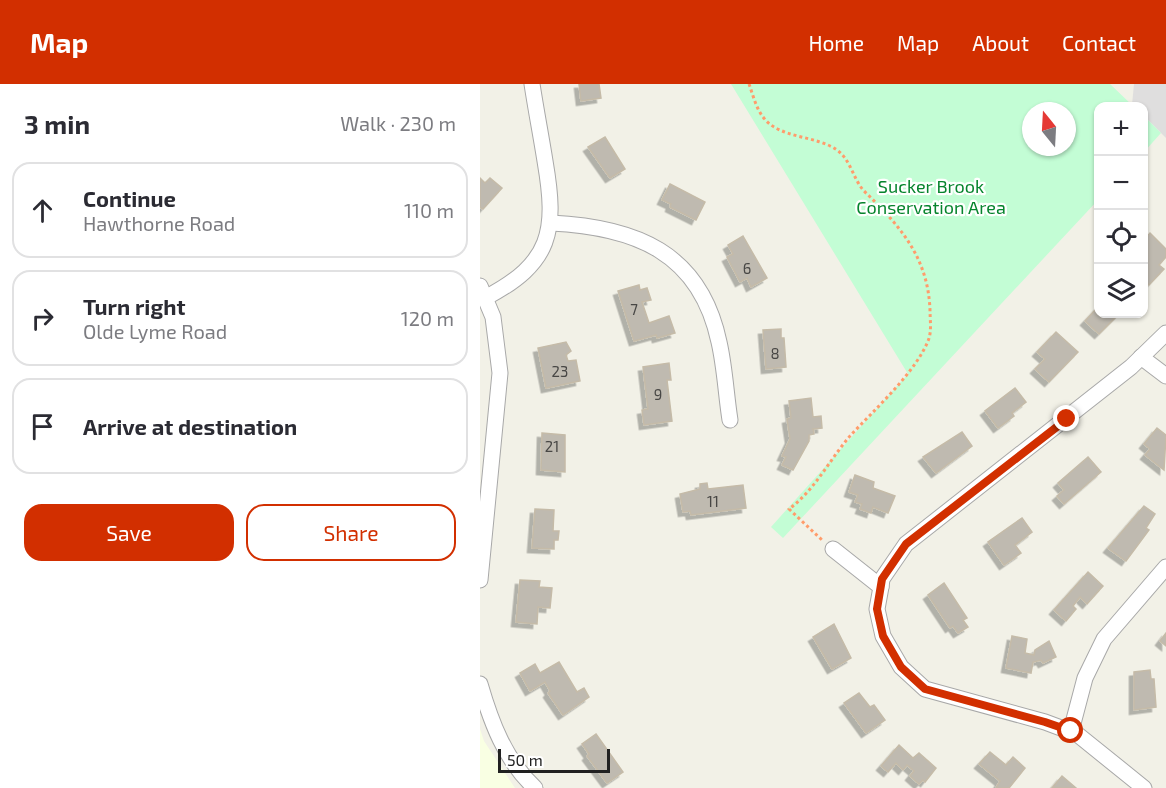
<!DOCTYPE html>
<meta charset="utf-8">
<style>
:root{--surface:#fff;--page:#f7f7f7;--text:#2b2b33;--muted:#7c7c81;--line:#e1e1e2;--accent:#d22f00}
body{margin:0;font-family:"Exo 2",sans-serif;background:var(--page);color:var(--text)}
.controls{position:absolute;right:18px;top:18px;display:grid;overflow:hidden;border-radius:12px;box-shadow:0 2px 4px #0004}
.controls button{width:54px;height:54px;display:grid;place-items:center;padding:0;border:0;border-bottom:2px solid var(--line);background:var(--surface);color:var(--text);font:30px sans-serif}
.compass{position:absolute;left:542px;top:18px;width:54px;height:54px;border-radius:50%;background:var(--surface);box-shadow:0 2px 4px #0004;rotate:342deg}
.scale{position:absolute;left:18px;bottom:15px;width:112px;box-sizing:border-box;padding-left:6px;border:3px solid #212121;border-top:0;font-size:16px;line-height:21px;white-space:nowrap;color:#212121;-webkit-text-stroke:4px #fff;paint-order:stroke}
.stop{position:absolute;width:18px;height:18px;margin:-14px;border:4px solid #d22f00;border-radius:50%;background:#fff}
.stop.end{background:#d22f00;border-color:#fff;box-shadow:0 2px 6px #0008}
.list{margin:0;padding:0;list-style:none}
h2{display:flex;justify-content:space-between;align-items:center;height:78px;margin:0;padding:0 24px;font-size:26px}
h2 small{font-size:20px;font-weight:400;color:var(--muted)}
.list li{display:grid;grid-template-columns:39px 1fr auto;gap:18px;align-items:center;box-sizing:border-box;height:96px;margin:0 12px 12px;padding:0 12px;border:2px solid var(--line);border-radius:18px}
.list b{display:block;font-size:22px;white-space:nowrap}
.list p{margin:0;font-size:20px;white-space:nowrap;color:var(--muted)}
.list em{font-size:20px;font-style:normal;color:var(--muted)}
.actions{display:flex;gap:12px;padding:18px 24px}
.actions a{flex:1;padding:14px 0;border:2px solid var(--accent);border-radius:18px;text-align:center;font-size:21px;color:var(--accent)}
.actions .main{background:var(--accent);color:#fff}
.icon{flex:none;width:33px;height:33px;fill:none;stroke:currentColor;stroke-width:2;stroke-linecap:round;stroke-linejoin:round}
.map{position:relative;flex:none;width:686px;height:704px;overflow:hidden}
header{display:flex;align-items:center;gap:36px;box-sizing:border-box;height:84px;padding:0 30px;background:var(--accent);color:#fff}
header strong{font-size:28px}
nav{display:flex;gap:33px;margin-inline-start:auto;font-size:21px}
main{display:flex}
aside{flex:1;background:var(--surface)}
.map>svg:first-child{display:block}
.residential{fill:#dfdede}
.education{fill:#f9ffe3}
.park{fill:#c3fdd5;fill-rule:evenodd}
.building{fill:#bfbab0;stroke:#c5bba8;stroke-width:1.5;filter:url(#shadow)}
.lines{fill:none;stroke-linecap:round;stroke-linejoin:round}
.street-casing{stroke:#a8a8a8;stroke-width:17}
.path{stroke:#ff9c6b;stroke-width:3;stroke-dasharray:3 3;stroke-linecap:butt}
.street{stroke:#fff;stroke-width:15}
.route{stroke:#d22f00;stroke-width:8}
.labels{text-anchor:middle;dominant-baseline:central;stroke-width:4.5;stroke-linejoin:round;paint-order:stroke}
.number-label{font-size:15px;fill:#484745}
.park-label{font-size:18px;fill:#06842d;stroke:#fff}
</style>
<header>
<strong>Map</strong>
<nav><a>Home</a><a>Map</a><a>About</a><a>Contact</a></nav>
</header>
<main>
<aside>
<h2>3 min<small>Walk · 230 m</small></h2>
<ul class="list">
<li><svg class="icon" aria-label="ahead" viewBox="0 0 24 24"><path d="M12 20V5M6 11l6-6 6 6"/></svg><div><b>Continue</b><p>Hawthorne Road</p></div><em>110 m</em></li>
<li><svg class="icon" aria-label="right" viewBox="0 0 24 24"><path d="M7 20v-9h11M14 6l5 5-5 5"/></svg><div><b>Turn right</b><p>Olde Lyme Road</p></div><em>120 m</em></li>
<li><svg class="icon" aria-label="arrive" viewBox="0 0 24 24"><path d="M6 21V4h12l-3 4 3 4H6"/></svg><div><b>Arrive at destination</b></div></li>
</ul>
<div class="actions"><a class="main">Save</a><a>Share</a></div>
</aside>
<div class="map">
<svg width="686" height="704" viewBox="0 0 686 704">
<defs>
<filter id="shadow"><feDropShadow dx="-4.5" dy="4.5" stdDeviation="0" flood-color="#0004"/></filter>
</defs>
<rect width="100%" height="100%" fill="#f2f1e7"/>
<path class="residential" d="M654 0H686V54L664 32V22L652 21Z"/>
<path class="education" d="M0 645 4 657 35 704H0Z"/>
<g class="park">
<path d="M251 0H630L653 22H618V116L303 454 291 443 428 290ZM551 27H587V63H551Z"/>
<path d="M664 32 681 49 664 68Z"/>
</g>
<g class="building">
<path d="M99 0H119L121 14 101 17Z"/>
<path d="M125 53 145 85 130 94 108 63Z"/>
<path d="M0 94 5 99 10 94 22 104 3 125 0 123Z"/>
<path d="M190 100 225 118 216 136 190 123 191 120 182 116Z"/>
<path d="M670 149 686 165V173L679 181 684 185 669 201 664 196V156Z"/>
<path d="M263 152 287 194 271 203 267 194 260 198 247 173 253 170 248 161Z"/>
<path d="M159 201 160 206 167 204 171 216 162 218 169 239 189 232 195 249 177 254 176 251 154 257 138 207Z"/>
<path d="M618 223V230H639L619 250 605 237Z"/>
<path d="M301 245V254H304L306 283 286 285 283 246Z"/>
<path d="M576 248 598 268 569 298 555 285 565 275 557 268Z"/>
<path d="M86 258 91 267 86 271 88 277 96 276 100 297 66 304 58 264Z"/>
<path d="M189 279 191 296H187L192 337 164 341 162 326 168 325 163 283Z"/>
<path d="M535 304 546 318 532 329 534 332 518 344 505 327Z"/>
<path d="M331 314 333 333 341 332 342 344 333 345 334 350 329 351V357L313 386 302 381 306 373 302 372 310 355 307 335 311 334 309 317Z"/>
<path d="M677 344 686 351 684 386 665 371 670 365 664 360Z"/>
<path d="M482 348 492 362 456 389 443 373Z"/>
<path d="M62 349 85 351V388L61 386Z"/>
<path d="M608 373 621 388 584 420 577 412 584 406 578 399Z"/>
<path d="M375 391 394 398 393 404 415 412 408 429 393 423 391 429 380 425 382 420 375 418 378 411 369 408Z"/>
<path d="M227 399 228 405 263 401 266 424 211 431 210 427 203 428 200 410 220 405V400Z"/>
<path d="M664 422 675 430 666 444 669 446 646 477 628 464Z"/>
<path d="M55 425 74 426 73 447H79L78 456H74V465L52 464Z"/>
<path d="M542 434 552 448 535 461 541 469 524 481 508 458Z"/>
<path d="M608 488 623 502 607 520 600 513 593 522 596 525 586 537 574 526Z"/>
<path d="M40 496 60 497 59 503 72 504 70 524 58 523 57 540 36 538Z"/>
<path d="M464 499 487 534 483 536 488 543 478 549 473 542 470 544 448 511Z"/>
<path d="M354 540 371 574 352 585 333 553Z"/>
<path d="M686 549V562L680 557Z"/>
<path d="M532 552 547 555 545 569 554 571 555 566 569 557 576 573 563 579 561 576 553 578 551 589 526 584Z"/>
<path d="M79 578 97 608 104 604 109 613 83 631 68 609 70 607 65 598 50 607 40 589 55 580 60 589Z"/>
<path d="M670 586 671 595H674L676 623 654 626V588Z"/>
<path d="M379 609 390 623 394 621 405 636 386 649 364 619Z"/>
<path d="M116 650 143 688 127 699 107 672 109 670 102 660Z"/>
<path d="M419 661 433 674 439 669 456 684 445 698 443 696 439 700 430 692 434 687 427 681 423 686 416 679 408 688 401 682Z"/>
<path d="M510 668 526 681 533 673 545 684 529 704H516L520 697 499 680Z"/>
<path d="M582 692 596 704H572Z"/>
</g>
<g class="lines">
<g class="street-casing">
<g id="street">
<path d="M71 139C155 143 220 168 239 258 245 284 246 311 250 336"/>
<path d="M0 202 13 233 20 289 0 496"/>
<path d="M5 214C72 179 77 147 65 77 61 52 56 26 52 0"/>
<path d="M661 273 686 292"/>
<path d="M353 465 401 503 397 525 403 552 421 583 445 605 565 638 597 650 664 704"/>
<path d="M401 503 402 495 426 460 651 283 686 249"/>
<path d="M0 600C11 638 25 676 55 704"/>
<path d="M591 647 605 594 624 555 686 483"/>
</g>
</g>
<path class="path" d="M269 0C273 11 276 24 283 33 299 55 336 51 357 66 371 76 373 95 384 107 420 142 448 173 450 226 450 236 452 248 448 257 435 289 394 326 370 352 350 375 335 406 309 425L342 456"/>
<use href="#street" class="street"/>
</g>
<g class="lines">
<path class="route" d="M587 335 426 460 402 495 397 525 403 552 421 583 445 605 565 638 591 647"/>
</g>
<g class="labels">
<g class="number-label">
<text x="267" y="184">6</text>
<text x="154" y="225">7</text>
<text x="295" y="269">8</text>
<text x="80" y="287">23</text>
<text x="178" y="310">9</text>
<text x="72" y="362">21</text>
<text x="233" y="417">11</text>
</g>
<g class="park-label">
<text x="451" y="102">Sucker Brook<tspan x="451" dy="21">Conservation Area</tspan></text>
</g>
</g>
</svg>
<div class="controls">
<button>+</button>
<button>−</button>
<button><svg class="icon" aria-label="locate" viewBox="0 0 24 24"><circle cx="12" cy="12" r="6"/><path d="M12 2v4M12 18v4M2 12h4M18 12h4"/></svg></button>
<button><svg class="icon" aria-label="layers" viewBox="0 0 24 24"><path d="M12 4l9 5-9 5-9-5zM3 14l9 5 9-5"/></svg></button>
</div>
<svg class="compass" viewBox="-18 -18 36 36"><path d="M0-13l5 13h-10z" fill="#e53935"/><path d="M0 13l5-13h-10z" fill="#7c7c81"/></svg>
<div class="scale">50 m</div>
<div class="stop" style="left:591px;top:647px"></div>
<div class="stop end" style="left:587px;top:335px"></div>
</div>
</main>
